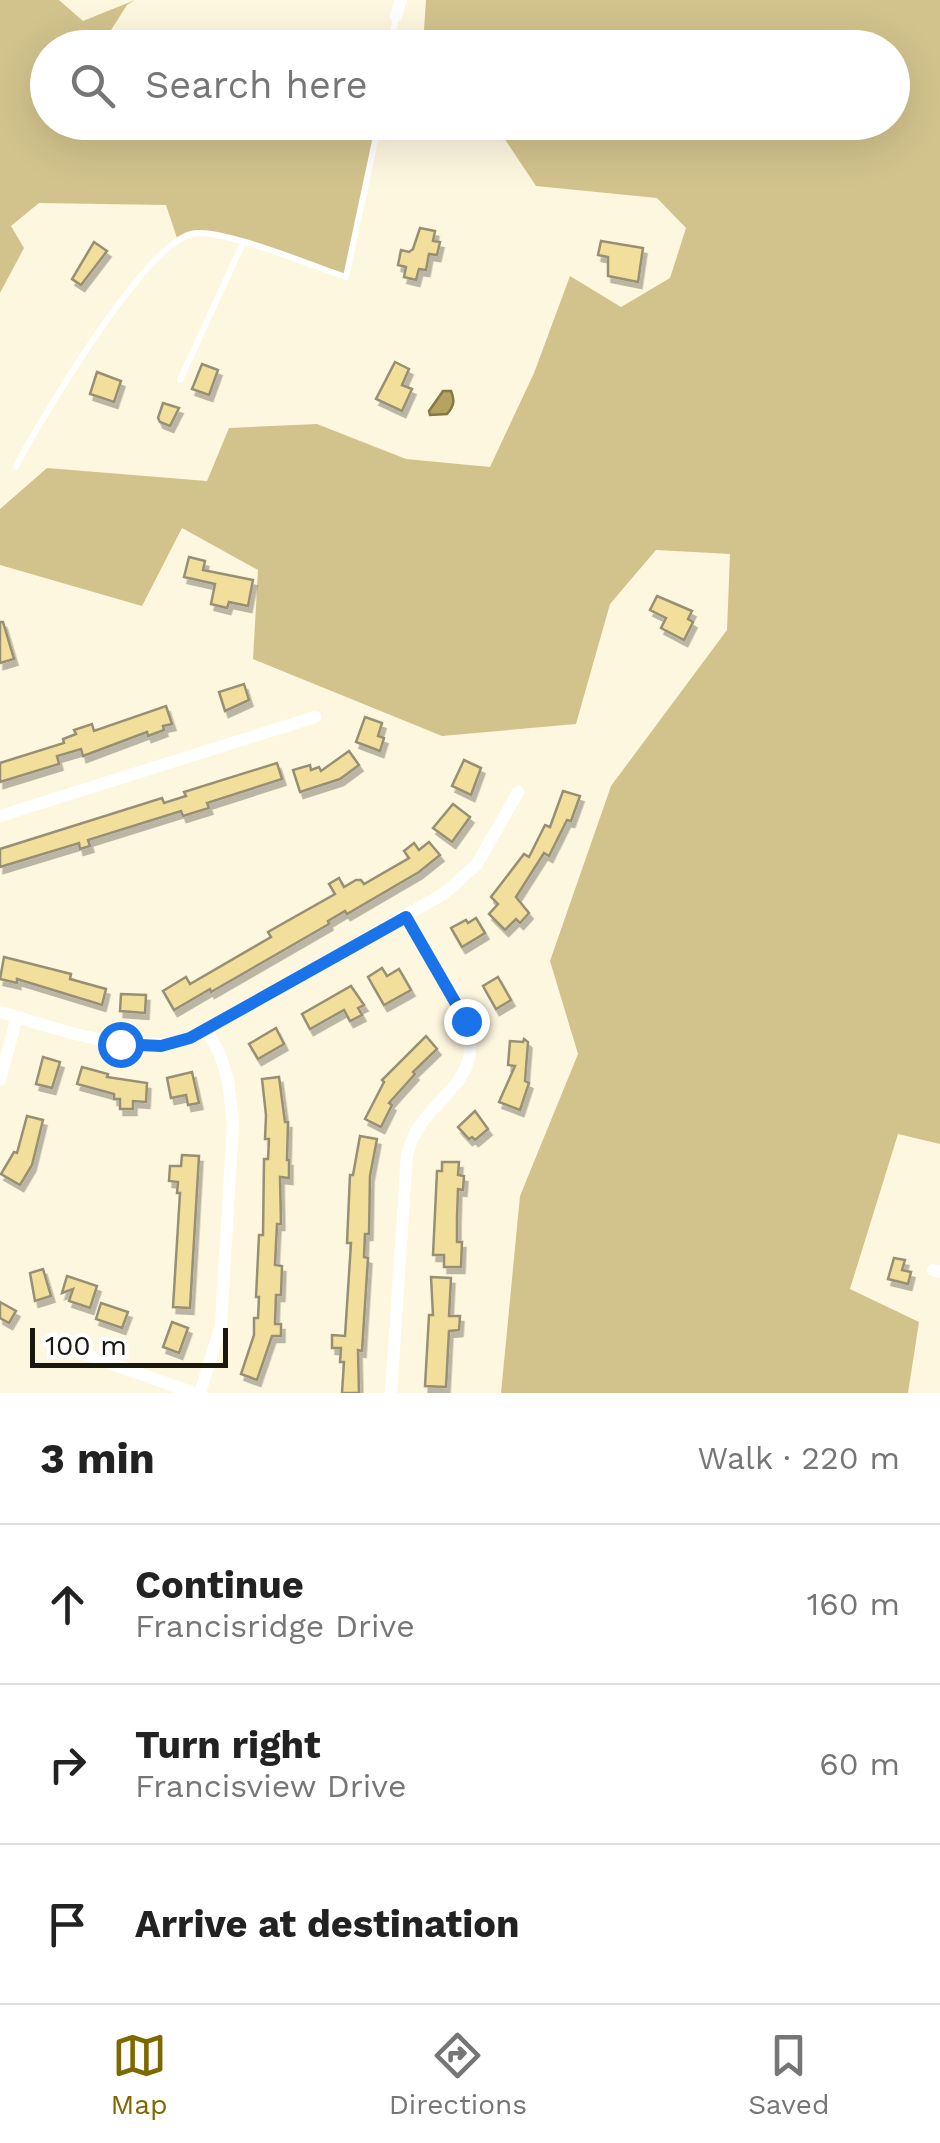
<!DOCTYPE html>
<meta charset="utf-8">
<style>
:root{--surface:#fff;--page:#f6f6f6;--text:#222;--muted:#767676;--line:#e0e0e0;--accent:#7e6800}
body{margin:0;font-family:"Work Sans",sans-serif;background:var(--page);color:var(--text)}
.scale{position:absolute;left:30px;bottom:25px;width:198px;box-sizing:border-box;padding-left:10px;border:5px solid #1a170d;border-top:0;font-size:28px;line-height:35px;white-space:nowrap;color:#1a170d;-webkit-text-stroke:8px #fff;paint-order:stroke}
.stop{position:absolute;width:30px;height:30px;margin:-22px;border:8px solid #1a73e8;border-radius:50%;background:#fff}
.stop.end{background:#1a73e8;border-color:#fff;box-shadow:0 2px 10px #0008}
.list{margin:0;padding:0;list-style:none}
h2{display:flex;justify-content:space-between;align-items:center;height:130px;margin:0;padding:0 40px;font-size:42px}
h2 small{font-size:32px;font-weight:400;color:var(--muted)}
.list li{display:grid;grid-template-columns:65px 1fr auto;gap:30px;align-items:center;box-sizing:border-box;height:160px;padding:0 40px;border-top:2px solid var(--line)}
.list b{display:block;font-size:38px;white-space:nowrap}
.list p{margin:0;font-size:32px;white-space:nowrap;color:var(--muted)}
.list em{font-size:32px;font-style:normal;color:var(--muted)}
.icon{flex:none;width:55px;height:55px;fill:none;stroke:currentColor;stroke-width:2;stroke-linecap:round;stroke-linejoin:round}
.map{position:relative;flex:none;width:940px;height:1393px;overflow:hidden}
.search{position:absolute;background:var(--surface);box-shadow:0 10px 40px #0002;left:30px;right:30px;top:30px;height:110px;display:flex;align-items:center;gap:25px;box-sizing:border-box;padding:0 35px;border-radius:55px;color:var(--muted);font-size:38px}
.sheet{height:610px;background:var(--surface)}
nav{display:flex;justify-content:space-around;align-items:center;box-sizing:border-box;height:140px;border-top:2px solid var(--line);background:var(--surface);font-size:28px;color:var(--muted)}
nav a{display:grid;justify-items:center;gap:5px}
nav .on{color:var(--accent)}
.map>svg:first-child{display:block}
.green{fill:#d2c38d}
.water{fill:#b5a362;stroke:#867948;stroke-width:2.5}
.building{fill:#f1df9b;stroke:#989074;stroke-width:2.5;filter:url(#shadow)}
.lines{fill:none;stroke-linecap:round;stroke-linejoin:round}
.lane{stroke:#fff;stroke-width:6}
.street{stroke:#fff;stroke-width:12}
.route{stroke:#1a73e8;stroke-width:12}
</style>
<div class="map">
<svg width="940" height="1393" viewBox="0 0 940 1393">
<defs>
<filter id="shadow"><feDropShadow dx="3.5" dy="6" stdDeviation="0" flood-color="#0004"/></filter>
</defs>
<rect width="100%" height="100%" fill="#fef7df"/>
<g class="green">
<path d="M0 0H59L83 21 135 0 127 5 106 38 169 34 224 47 48 48V122L379 123 346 277 216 234 192 233 178 241 166 205 39 203 11 226 24 248 0 293Z"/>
<path d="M426 0H940V1144L898 1134 850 1289 919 1322 908 1393H501L520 1196 578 1054 550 961 611 786 727 630 730 554 656 550 610 604 576 724 442 736 253 659 258 570 182 528 142 606 0 565V509L47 468 207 481 229 428 317 424 406 459 490 467 534 373 570 276 621 307 670 278 686 228 657 198 536 186 494 123H541L580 137 596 122H892V48L423 45Z"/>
</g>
<path class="water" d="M443 391H451C455 401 454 406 447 414L430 415 429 411Z"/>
<g class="building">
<path d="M420 228 435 231 433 241 440 242 437 255 429 254 426 270 419 269 416 280 404 277 406 267 398 265 401 250 409 252 413 249Z"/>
<path d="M601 241 643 248 638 282 608 276V257L598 255Z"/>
<path d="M94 242 107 251 81 285 72 279Z"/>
<path d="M395 362 409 369 402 385 412 389 402 411 376 399Z"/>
<path d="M202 364 218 370 209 395 192 389Z"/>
<path d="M97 372 121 381 114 402 90 394Z"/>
<path d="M163 403 179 408 170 426 160 422 158 418Z"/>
<path d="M189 557 205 561 203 570 253 580 248 606 229 602 227 608 211 604 215 584 184 577Z"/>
<path d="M657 596 692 611 688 619 693 622 684 640 661 628 666 618 650 610Z"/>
<path d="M0 622H3L14 659 0 663Z"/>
<path d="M244 684 249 700 225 711 219 692Z"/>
<path d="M166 706 172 724 163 726 164 730 148 736 147 732 83 756 81 749 57 756 59 764 0 782V763L64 743 63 739 76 734 74 730 92 724 94 731Z"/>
<path d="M365 717 382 723 378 736 384 738 380 751 356 742Z"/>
<path d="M349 751 359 765 340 779 300 792 293 770 310 765 311 770 319 767 321 771Z"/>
<path d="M464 760 481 768 471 795 452 786Z"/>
<path d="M277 763 282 779 207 803 209 808 183 816 181 811 88 840 90 846 80 849 79 843 0 867V849L162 798 164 803 186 796 184 792Z"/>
<path d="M563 791 580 796 571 821 567 820 549 856 544 853 516 897 529 913 520 923 516 919 505 930 489 914 498 904 491 897 524 854 529 857 545 825 550 827Z"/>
<path d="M453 804 470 817 452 842 433 828Z"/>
<path d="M429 842 440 855 419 872 347 914 345 911 328 921 329 924 211 992 210 989 174 1010 163 991 186 977 190 984 271 937 268 932 335 894 329 884 339 878 344 887 356 880H361L364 884 409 858 404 851 414 843 419 850Z"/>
<path d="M476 918 485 933 462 947 451 928 466 920 468 923Z"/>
<path d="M4 957 71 974 70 979 106 989 102 1005 17 979V983L0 979Z"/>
<path d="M382 968 387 976 399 969 411 990 384 1005 368 977Z"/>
<path d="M498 977 511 1000 496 1009 483 986Z"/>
<path d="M351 986 364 1005 358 1008 362 1015 350 1021 344 1010 310 1029 302 1014Z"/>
<path d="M121 994 146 995 145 1013 120 1011Z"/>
<path d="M276 1028 284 1044 258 1059 249 1044Z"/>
<path d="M426 1036 437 1049 413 1072 415 1074 389 1103 392 1105 381 1127 365 1119 384 1082 382 1080Z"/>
<path d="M524 1039 528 1042 525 1081 529 1083 520 1110 499 1102 515 1066 508 1065 510 1041 523 1042Z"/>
<path d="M43 1057 60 1062 52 1088 36 1084Z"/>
<path d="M82 1067 108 1074 107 1077 147 1083 146 1102 133 1101V1109H120V1099H114V1094L77 1084Z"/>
<path d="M192 1072 199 1103 188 1105 186 1095 171 1098 167 1078Z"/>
<path d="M279 1077 285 1122H288L287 1160H289V1178L280 1177 281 1224H277L275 1265 282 1266 281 1295H276L275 1324H281V1336H272L257 1380 241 1374 254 1335V1318H258L259 1297H256L259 1235H263L264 1159H268L269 1139H265L266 1115 262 1079Z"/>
<path d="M475 1111 488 1129 475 1140 472 1137 469 1139 458 1127Z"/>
<path d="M27 1116 43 1120 32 1165 20 1185 1 1174 14 1152 17 1153Z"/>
<path d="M360 1136 377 1139 370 1176 369 1234H365L364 1257 368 1258 362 1351 358 1350 359 1393H342L344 1362H340L341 1348H332V1335L345 1336 351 1243H347L350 1175H353Z"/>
<path d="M182 1155 199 1156 190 1308 173 1307 180 1193H177L178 1182 169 1181 170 1166H181Z"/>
<path d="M442 1162H459L458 1175 464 1176 463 1190 458 1189 457 1217V1242H462L461 1267H444V1255H433L437 1171H442Z"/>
<path d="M894 1258 905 1260 902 1270 911 1272 908 1284 888 1279Z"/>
<path d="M43 1269 51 1296 35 1301 30 1273Z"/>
<path d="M67 1276 97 1286 90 1308 69 1301 73 1289 62 1293Z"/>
<path d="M431 1277 451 1278 449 1316H460L459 1330 449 1331 446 1387 425 1386 429 1315H433Z"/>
<path d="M0 1302 16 1311 9 1323 0 1318Z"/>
<path d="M101 1303 128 1312 122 1328 96 1319Z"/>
<path d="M172 1322 188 1328 179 1353 163 1347Z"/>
</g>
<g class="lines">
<g class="lane">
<path d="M390 48 396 17"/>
<path d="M180 380 243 243"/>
<path d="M16 466C42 418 142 248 191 234 217 226 315 267 346 277L379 122"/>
</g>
<g class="street">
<path d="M396 16 401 0"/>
<path d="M0 816 315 717"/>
<path d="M0 1012C62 1029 126 1057 191 1038L445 893 477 864 518 792"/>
<path d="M0 1080 17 1017"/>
<path d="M933 1270 940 1272"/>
<path d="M56 1344 194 1393"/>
<path d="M200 1393 221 1325 233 1123 228 1080 221 1057 207 1030"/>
<path d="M391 1393 407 1155C415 1123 434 1109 455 1085 467 1071 473 1053 469 1034 464 1006 422 945 406 917"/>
</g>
</g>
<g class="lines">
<path class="route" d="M120 1044 161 1046 190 1038 406 917 466 1021"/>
</g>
</svg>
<div class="scale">100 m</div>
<div class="stop" style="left:120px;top:1044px"></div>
<div class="stop end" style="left:466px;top:1021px"></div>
<div class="search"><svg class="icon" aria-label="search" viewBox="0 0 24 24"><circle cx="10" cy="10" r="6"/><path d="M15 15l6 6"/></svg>Search here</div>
</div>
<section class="sheet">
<h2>3 min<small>Walk · 220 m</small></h2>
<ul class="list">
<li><svg class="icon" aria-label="ahead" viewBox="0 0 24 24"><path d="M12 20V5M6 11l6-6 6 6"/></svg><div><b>Continue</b><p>Francisridge Drive</p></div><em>160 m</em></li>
<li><svg class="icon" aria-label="right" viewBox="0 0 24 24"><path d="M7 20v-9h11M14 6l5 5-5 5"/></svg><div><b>Turn right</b><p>Francisview Drive</p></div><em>60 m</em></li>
<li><svg class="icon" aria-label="arrive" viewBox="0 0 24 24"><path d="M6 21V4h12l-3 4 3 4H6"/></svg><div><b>Arrive at destination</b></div></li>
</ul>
</section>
<nav>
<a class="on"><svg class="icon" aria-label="map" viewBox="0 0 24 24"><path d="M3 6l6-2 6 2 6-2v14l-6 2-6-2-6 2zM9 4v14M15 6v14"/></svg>Map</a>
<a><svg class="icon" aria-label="directions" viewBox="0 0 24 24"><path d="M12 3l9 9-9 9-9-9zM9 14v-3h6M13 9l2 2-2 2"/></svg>Directions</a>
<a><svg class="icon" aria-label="saved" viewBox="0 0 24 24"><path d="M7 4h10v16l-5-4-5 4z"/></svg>Saved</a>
</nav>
